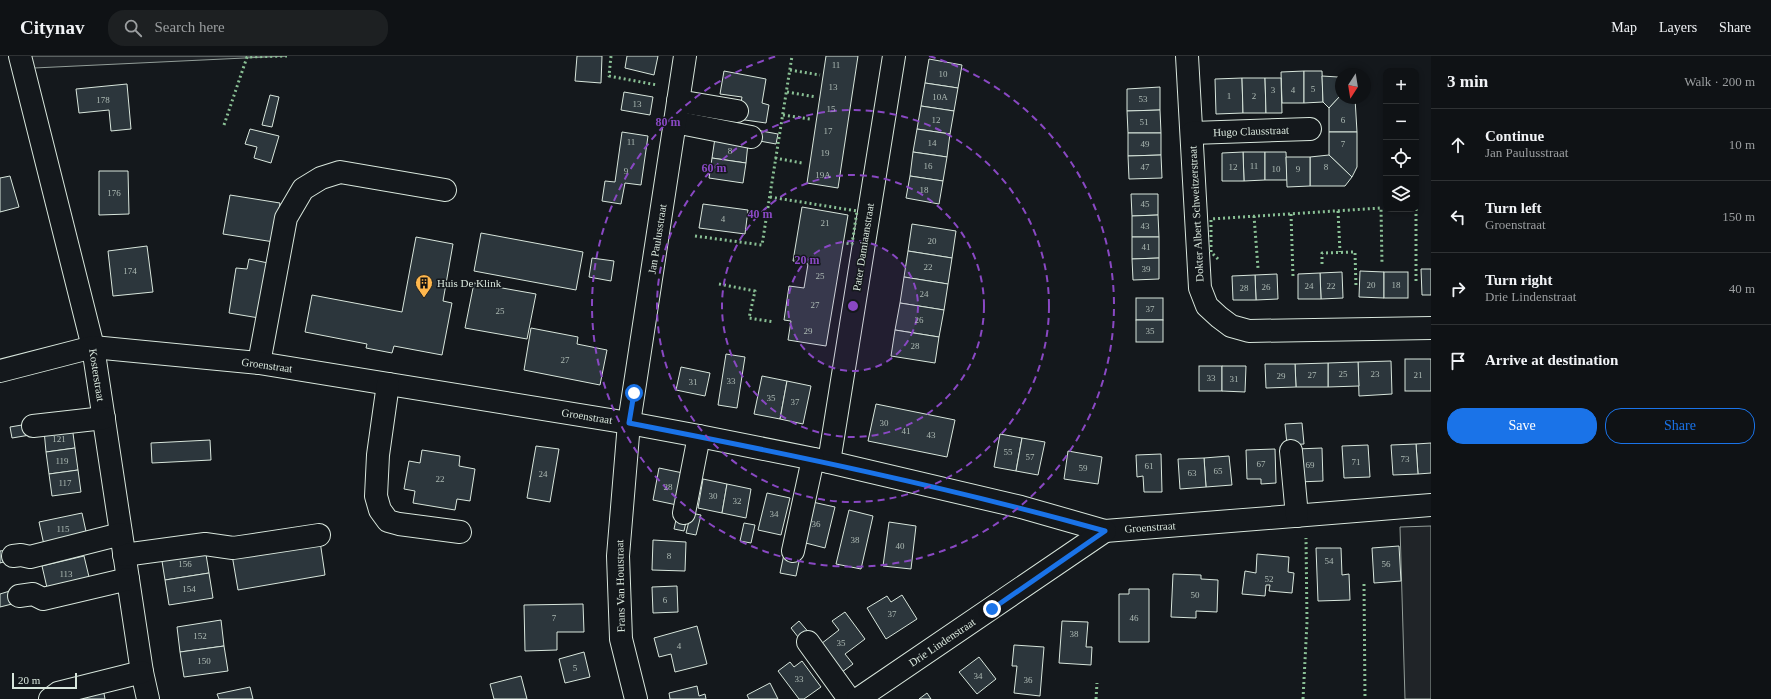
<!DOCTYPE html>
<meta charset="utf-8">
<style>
:root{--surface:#0f1215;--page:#1d2022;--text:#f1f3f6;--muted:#9b9ea0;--line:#2f3234;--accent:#1a73e8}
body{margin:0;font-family:Georgia,serif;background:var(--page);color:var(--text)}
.controls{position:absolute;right:12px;top:12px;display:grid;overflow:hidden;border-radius:8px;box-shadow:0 2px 6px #0003}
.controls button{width:36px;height:36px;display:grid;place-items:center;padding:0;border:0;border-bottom:1px solid var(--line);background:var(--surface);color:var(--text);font:20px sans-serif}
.compass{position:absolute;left:1335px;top:12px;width:36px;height:36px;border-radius:50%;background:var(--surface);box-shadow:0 2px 6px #0003;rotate:192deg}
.scale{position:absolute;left:12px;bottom:10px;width:65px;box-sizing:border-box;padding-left:4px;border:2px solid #d8e6dc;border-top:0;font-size:11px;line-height:14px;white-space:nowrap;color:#d8e6dc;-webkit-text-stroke:3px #14181c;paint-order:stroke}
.stop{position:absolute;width:12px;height:12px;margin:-9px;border:3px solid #1a73e8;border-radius:50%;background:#fff}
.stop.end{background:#1a73e8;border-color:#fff;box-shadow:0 1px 4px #0008}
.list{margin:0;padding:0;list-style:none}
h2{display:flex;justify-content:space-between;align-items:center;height:52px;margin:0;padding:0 16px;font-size:17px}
h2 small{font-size:13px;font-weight:400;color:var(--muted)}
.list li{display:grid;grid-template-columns:26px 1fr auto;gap:12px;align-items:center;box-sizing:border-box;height:72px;padding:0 16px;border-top:1px solid var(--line)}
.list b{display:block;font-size:15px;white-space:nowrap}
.list p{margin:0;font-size:13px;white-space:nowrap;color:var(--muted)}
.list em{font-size:13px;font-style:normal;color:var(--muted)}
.actions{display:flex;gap:8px;padding:12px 16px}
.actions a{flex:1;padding:9px 0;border:1px solid var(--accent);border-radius:16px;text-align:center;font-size:14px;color:var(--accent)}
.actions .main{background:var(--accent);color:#fff}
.icon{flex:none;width:22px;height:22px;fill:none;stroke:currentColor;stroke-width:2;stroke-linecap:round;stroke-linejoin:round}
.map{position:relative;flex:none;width:1431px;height:643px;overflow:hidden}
header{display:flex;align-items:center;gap:24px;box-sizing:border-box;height:56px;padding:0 20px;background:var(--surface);border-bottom:1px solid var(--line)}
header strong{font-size:19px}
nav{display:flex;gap:22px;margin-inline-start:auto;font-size:14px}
.search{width:280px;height:36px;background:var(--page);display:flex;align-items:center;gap:10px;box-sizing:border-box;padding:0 14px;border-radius:16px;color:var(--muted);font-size:15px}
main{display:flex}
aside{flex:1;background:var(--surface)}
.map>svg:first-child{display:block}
.green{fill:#202428;stroke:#939e99}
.building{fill:#2c363c;stroke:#d8e6dc}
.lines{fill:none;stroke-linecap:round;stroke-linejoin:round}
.minor-casing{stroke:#d8e6dc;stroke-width:24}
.minor{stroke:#14181c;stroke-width:22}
.hedge{stroke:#8ac095;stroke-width:3;stroke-dasharray:2 3;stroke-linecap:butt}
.route{stroke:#1a73e8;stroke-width:5}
.ring{fill:none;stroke:#8948c3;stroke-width:2;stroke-dasharray:7 5}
.labels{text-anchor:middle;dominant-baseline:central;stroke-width:3;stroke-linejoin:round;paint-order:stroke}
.number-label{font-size:9px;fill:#adbab4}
.street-label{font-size:11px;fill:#d8e6dc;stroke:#14181c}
.poi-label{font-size:11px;fill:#d8e6dc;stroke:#14181c;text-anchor:start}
.centre{fill:#8948c3;stroke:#14181c;stroke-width:2}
.ring-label{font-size:12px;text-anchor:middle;font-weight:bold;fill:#8948c3;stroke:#14181c;stroke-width:3;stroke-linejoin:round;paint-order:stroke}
</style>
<header>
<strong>Citynav</strong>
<div class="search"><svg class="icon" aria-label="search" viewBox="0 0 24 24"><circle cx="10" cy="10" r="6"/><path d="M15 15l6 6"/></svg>Search here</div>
<nav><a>Map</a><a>Layers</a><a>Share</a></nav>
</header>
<main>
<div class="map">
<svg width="1431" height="643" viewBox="0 0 1431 643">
<rect width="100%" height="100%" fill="#14181c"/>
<g class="green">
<path d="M31 0H287L34 12Z"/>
<path d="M1431 470V643H1405L1400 471Z"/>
</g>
<g class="building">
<path d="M577 0H602L601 27 575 25Z"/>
<path d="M627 0H658L654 19 625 12Z"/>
<path d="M826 0H858L838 132 807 127Z"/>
<path d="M929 3 962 9 958 32 925 27Z"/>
<path d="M724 15 766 23 762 47 769 49 766 67 738 63 742 41 720 38Z"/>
<path d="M1304 15V47H1282L1281 16Z"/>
<path d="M1304 15H1322L1323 46 1304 47Z"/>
<path d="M1322 20 1338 21 1341 24V39L1329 52 1323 46Z"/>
<path d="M1242 22 1243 57 1216 58 1215 23Z"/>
<path d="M1242 22H1265L1266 57H1243Z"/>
<path d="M1265 22H1281L1282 57H1266Z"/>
<path d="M925 27 958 32 954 55 921 50Z"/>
<path d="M127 28 131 73 111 75 109 54 79 57 76 33Z"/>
<path d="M1160 31V54L1127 55V33Z"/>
<path d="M624 36 653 41 650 59 621 54Z"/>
<path d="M270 39 279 41 272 71 262 69Z"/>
<path d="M1341 39V42H1355L1357 76H1329V52Z"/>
<path d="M921 50 954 55 950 78 917 73Z"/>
<path d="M1160 54 1161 77H1128L1127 55Z"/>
<path d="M250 73 279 80 271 107 254 102 257 91 245 88Z"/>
<path d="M917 73 950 78 947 101 913 96Z"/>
<path d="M756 74 778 78 776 88 754 84Z"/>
<path d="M622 76 648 80 641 129 625 127 621 148 602 145 605 125 615 126Z"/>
<path d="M1329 76H1357V111L1352 121 1329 99Z"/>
<path d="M1128 77H1161V99L1128 100Z"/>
<path d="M715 82 748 87 746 107 712 102Z"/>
<path d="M913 96 947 101 943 125 910 120Z"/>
<path d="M1243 96H1265V124L1244 125Z"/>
<path d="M1243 96 1244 125H1222V97Z"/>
<path d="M1265 96H1286L1287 124H1265Z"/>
<path d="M1161 99 1162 122 1129 123 1128 100Z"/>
<path d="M1329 99 1352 121 1345 130H1310V101Z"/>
<path d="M1286 101H1310V130L1287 131Z"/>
<path d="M712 102 746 107 743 127 709 122Z"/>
<path d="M99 115H128L129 158 99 159Z"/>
<path d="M10 120 19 151 0 156V122Z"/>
<path d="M910 120 943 125 939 148 906 142Z"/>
<path d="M1131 138H1158V159L1132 160Z"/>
<path d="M230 139 280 147 274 186 223 178Z"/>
<path d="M703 148 748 154 745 178 699 172Z"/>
<path d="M802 151 848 159 826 290 788 284 791 265 784 264 789 230 804 232 808 208 793 205Z"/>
<path d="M1158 159 1159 181H1132V160Z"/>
<path d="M912 168 956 175 952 202 908 195Z"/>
<path d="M481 177 583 196 576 234 474 215Z"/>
<path d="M416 181 453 188 443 245 452 247 442 299 394 290 392 297 366 292 367 288 305 276 312 239 402 256Z"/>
<path d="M1132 181H1159V202L1132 203Z"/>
<path d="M147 190 153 236 113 240 108 195Z"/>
<path d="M908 195 952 202 948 228 904 221Z"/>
<path d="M592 202 614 205 611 225 589 221Z"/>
<path d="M1159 202V223L1133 224 1132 203Z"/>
<path d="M249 203 268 207 259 262 229 257 236 212 247 213Z"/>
<path d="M1421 213H1431V239H1422Z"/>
<path d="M1360 215 1384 216V242L1359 241Z"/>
<path d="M1342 216 1343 242 1321 243 1320 217Z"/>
<rect x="1384" y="216" width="24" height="26"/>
<path d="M1320 217 1321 243H1298V218Z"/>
<path d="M1277 218 1278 243 1256 244 1255 219Z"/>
<path d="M1255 219 1256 244H1233L1232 220Z"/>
<path d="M904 221 948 228 944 254 900 247Z"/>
<path d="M474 227 536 238 527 283 465 272Z"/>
<rect x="1136" y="242" width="27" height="22"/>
<path d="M900 247 944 254 939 281 895 274Z"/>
<rect x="1136" y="264" width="27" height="22"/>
<path d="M531 272 578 281 577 288 607 294 600 329 524 314Z"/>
<path d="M895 274 939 281 935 307 891 300Z"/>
<path d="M726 298 745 301 737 352 718 349Z"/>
<rect x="1405" y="303" width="26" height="32"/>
<path d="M1391 305 1392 338 1359 340 1358 306Z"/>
<path d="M1358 306 1359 330 1328 331V307Z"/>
<path d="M1328 307V331H1296L1295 308Z"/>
<path d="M1265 308H1295L1296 331 1266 332Z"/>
<rect x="1199" y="310" width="23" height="25"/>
<path d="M1222 310H1246L1245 336 1222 335Z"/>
<path d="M681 311 710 317 705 340 676 334Z"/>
<path d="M762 320 787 325 780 363 754 358Z"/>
<path d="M787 325 811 330 803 368 780 363Z"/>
<path d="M876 348 955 364 947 401 868 385Z"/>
<path d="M1302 367 1304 388 1287 389 1285 368Z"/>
<path d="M28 368 30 379 12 382 10 371Z"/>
<path d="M72 370 75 392 46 396 44 374Z"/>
<path d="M1000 378 1022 382 1016 415 994 411Z"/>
<path d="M1022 382 1045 386 1038 419 1016 415Z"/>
<path d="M210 384 211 404 152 407 151 387Z"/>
<path d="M1431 387V417L1418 418 1416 388Z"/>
<path d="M1416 388 1418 418 1393 419 1391 389Z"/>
<path d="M1368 389 1370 421 1344 422 1342 390Z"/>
<path d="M536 390 559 393 550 446 527 442Z"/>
<path d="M75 392 78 414 49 418 46 396Z"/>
<path d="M1322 392 1323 425 1298 426 1296 393Z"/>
<path d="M1275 393 1276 427 1261 428V423H1247L1246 394Z"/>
<path d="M422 394 460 400 459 410 475 413 470 445 457 443 455 454 413 447 415 435 404 433 409 405 420 407Z"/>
<path d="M1068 395 1102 401 1098 428 1064 423Z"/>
<path d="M1161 398 1162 436H1144L1143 420 1137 421 1136 399Z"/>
<path d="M1229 400 1232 429 1206 431 1204 402Z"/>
<path d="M1204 402 1206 431 1180 433 1178 403Z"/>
<path d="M659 412 683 417 677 449 653 444Z"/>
<path d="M78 414 81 436 52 440 49 418Z"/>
<path d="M703 423 727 428 722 457 698 452Z"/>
<path d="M727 428 751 433 746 462 722 457Z"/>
<path d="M767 437 790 442 781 479 758 474Z"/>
<path d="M808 445 835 451 825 492 798 485Z"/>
<path d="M849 454 873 460 861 513 836 508Z"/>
<path d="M82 457 87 480 44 489 39 466Z"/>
<path d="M691 457 701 459 696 479 686 477Z"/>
<path d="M677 459 687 461 684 475 674 473Z"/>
<path d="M889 466 916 470 911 513 883 510Z"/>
<path d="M744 467 755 469 751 487 740 485Z"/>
<path d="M653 484 686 486 685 515 652 514Z"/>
<path d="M320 485 325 519 238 534 232 499Z"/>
<path d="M1399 490 1401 525 1374 527 1372 492Z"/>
<path d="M205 492 209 517 165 524 161 499Z"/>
<path d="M1316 492H1341L1342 519 1349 518 1350 544 1318 545Z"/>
<path d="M8 494 10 504 0 507V495Z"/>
<path d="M784 498 800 501 796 520 780 517Z"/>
<path d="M1257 498 1289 501 1288 516 1294 517 1292 537 1269 535 1270 529H1266L1265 540 1242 538 1245 515 1256 517Z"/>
<path d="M84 500 90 525 48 536 42 510Z"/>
<path d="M209 517 213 542 169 549 165 524Z"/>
<path d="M1173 518 1201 519V523L1218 524 1217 556 1196 555V562L1171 561Z"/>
<path d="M677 530 678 556 653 557 652 531Z"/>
<path d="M1129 533H1149V586H1119V538H1129Z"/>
<path d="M13 534 16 547 0 551V538Z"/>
<path d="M902 539 917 563 886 583 867 552 887 540 891 546Z"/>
<path d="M583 548 584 576H557V594L525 595 524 549Z"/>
<path d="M845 556 865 583 845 598 853 608 838 619 817 591 839 574 832 565Z"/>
<path d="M221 564 224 590 180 596 177 571Z"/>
<path d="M799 565 811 579 802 586 791 572Z"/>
<path d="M1062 565 1088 566 1086 591H1092L1091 609 1059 607Z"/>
<path d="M697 570 707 608 675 616 671 598 659 601 654 582Z"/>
<path d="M1014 589 1044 591 1040 640 1014 637 1017 610H1012Z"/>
<path d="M224 590 228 615 184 621 180 596Z"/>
<path d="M584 596 590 621 565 627 559 603Z"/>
<path d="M979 601 996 623 977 638 959 616Z"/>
<path d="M802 605 821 631 804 643H799L778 615 790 606 794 611Z"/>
<path d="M521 620 527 643H494L490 628Z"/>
<path d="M770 627 778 643H749L747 639Z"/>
<path d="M697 630 699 640 705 638 706 643H670L669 637Z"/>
<path d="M250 631 253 643H219L217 638Z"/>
<path d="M103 632 105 643H64Z"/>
<path d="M927 637 931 643H919Z"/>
</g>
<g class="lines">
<g class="minor-casing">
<g id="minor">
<path d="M20 0 93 291 142 616 148 643"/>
<path d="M1187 0 1200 232 1207 250 1219 261 1231 270 1249 275 1431 272"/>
<path d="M678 45 737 55"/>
<path d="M675 66 751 81"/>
<path d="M1192 77 1310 73"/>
<path d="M259 307 286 162 303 133 321 122 340 116 445 134"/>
<path d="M0 315 93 291 259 307 629 367 699 380 829 406 1021 451 1105 475 1431 449"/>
<path d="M388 328 378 399 376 440 380 454 388 465 399 468 460 476"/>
<path d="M33 370 104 362"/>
<path d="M1291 395 1297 460"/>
<path d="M829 406 894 0"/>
<path d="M684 457 699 380"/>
<path d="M793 495 813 403"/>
<path d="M124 499 205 488 233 492 319 479"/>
<path d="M13 500 21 499 30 501 121 478"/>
<path d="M19 540 33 538 43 543 128 523"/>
<path d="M808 586 849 643"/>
<path d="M50 643 58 637 142 616"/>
<path d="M636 643 621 583 618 500 629 367 685 0"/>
<path d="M858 643 1105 475"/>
</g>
</g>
<use href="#minor" class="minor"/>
<g class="hedge">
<path d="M611 0 609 20 657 29"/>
<path d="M790 14 820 19"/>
<path d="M787 36 816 41"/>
<path d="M783 59 810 63"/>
<path d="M224 69 247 1 287 0"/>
<path d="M775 102 802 107"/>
<path d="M770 141 857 155 852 188 845 187"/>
<path d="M1338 155 1340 196"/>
<path d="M1291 158 1293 221"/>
<path d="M1254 160 1258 212"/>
<path d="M695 180 762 189 792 0"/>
<path d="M1218 203 1211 196V163L1381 152 1382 208"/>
<path d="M1322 208V197L1355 196 1356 231"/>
<path d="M1416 225V153"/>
<path d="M719 228 755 235 749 262 774 266"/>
<path d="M1364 528 1365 643"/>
<path d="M1096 643 1097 627"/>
<path d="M1303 643 1307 566 1306 482"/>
</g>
</g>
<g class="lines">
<path class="route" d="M634 337 629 367C789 398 948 431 1105 475L992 553"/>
</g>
<circle cx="853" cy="250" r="65" fill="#8948c3" fill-opacity=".12"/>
<g class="ring">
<circle cx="853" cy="250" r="65"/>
<circle cx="853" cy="250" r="131"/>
<circle cx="853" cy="250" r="196"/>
<path d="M929 0A261 261 0 1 1 777 0"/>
</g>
<defs>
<g id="building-pin" transform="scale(0.9)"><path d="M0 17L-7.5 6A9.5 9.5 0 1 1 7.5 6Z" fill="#ffb74d" stroke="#14181c"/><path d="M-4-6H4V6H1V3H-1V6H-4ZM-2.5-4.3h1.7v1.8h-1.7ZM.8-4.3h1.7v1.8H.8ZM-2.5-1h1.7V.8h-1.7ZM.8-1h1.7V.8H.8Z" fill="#111"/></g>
</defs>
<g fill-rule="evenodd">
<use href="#building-pin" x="424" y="227"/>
</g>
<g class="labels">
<g class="number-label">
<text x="836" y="9">11</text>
<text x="943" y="18">10</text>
<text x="833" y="31">13</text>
<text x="1313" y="33">5</text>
<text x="1273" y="34">3</text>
<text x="1293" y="34">4</text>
<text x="1229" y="40">1</text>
<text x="1254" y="40">2</text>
<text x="940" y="41">10A</text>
<text x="1143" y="43">53</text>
<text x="103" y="44">178</text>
<text x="637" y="48">13</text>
<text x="831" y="53">15</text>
<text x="936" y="64">12</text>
<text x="1343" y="64">6</text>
<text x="1144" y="66">51</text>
<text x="828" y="75">17</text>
<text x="631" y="86">11</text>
<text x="932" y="87">14</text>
<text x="1145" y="88">49</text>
<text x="1343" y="88">7</text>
<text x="730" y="95">8</text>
<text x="825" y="97">19</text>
<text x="928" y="110">16</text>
<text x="1254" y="110">11</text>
<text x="1145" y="111">47</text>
<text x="1233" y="111">12</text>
<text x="1326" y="111">8</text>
<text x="1276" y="113">10</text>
<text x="1298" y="113">9</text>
<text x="626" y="115">9</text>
<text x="823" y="119">19A</text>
<text x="924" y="134">18</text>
<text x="114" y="137">176</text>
<text x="1145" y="148">45</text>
<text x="723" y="163">4</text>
<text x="825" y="167">21</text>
<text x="1145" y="170">43</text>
<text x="932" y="185">20</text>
<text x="1146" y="191">41</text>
<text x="928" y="211">22</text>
<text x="1146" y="213">39</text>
<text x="130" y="215">174</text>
<text x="820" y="220">25</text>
<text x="1371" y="229">20</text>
<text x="1396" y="229">18</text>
<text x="1309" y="230">24</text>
<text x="1331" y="230">22</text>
<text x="1266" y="231">26</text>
<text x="1244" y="232">28</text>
<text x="924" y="238">24</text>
<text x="815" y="249">27</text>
<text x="1150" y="253">37</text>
<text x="500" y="255">25</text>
<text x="919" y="264">26</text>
<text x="808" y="275">29</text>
<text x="1150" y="275">35</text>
<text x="915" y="290">28</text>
<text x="565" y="304">27</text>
<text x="1343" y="318">25</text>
<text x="1375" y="318">23</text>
<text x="1312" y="319">27</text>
<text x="1418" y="319">21</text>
<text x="1281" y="320">29</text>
<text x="1211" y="322">33</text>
<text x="1234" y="323">31</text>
<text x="731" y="325">33</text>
<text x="693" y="326">31</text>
<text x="771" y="342">35</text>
<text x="795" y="346">37</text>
<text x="884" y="367">30</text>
<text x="906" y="375">41</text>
<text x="931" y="379">43</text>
<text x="59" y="383">121</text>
<text x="1008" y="396">55</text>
<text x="1030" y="401">57</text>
<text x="1405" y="403">73</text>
<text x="62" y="405">119</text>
<text x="1356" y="406">71</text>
<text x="1261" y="408">67</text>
<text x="1310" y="409">69</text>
<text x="1149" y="410">61</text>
<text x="1083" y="412">59</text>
<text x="1218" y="415">65</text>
<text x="1192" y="417">63</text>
<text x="543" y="418">24</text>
<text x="440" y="423">22</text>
<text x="65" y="427">117</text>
<text x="668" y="431">28</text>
<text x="713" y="440">30</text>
<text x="737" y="445">32</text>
<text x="774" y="458">34</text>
<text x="816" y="468">36</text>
<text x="63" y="473">115</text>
<text x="855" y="484">38</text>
<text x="900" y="490">40</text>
<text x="669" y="500">8</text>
<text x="1329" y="505">54</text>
<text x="185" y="508">156</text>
<text x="1386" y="508">56</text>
<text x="66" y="518">113</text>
<text x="1269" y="523">52</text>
<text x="189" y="533">154</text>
<text x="1195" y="539">50</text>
<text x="665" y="544">6</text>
<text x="892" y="558">37</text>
<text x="554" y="562">7</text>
<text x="1134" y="562">46</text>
<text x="1074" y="578">38</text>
<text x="200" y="580">152</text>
<text x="841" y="587">35</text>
<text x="679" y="590">4</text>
<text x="204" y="605">150</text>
<text x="575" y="612">5</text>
<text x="978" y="620">34</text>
<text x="799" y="623">33</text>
<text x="1028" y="624">36</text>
</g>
<g class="street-label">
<text transform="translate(1251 75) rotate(-2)">Hugo Clausstraat</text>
<text transform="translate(1196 158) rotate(-93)">Dokter Albert Schweitzerstraat</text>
<text transform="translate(657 183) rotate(-81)">Jan Paulusstraat</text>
<text transform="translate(863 191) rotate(-81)">Pater Damiaanstraat</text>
<text transform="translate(267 309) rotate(8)">Groenstraat</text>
<text transform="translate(97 319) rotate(81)">Kosterstraat</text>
<text transform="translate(587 360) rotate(9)">Groenstraat</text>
<text transform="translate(1150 471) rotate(-4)">Groenstraat</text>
<text transform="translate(620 530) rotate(-91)">Frans Van Houtstraat</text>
<text transform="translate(942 586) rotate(-34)">Drie Lindenstraat</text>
</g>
<g class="poi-label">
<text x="437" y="227">Huis De Klink</text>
</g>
</g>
<circle cx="853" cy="250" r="6" class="centre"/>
<g class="ring-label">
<text x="668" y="70">80 m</text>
<text x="714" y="116">60 m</text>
<text x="760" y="162">40 m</text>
<text x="807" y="208">20 m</text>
</g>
</svg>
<div class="controls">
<button>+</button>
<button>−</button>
<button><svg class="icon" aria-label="locate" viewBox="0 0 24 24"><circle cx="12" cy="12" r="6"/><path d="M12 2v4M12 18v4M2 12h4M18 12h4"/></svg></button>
<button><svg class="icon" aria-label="layers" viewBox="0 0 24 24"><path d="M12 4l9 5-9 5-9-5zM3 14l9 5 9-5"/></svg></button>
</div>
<svg class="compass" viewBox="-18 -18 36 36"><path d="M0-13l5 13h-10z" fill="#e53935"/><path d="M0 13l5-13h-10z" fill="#9b9ea0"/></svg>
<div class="scale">20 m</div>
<div class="stop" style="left:634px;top:337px"></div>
<div class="stop end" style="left:992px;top:553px"></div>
</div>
<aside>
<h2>3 min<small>Walk · 200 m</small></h2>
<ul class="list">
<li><svg class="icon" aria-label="ahead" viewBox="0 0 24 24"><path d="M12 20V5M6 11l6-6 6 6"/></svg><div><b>Continue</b><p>Jan Paulusstraat</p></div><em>10 m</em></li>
<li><svg class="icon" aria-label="left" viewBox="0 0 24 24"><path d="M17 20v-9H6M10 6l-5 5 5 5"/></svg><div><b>Turn left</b><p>Groenstraat</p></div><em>150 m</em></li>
<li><svg class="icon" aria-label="right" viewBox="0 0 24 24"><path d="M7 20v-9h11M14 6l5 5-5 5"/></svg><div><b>Turn right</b><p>Drie Lindenstraat</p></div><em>40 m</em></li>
<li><svg class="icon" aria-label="arrive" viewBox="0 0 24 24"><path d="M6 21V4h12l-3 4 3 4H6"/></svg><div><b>Arrive at destination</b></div></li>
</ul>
<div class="actions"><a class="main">Save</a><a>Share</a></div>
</aside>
</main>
